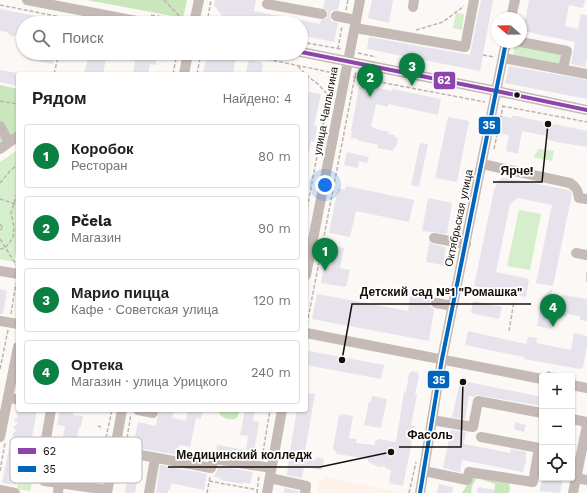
<!DOCTYPE html>
<html lang="ru">
<meta charset="utf-8">
<style>
:root{--surface:#fff;--page:#f2f2f2;--text:#202124;--muted:#757577;--line:#e0e0e0;--accent:#0b8043}
body{margin:0;font-family:"Work Sans",sans-serif;background:var(--page);color:var(--text)}
.controls{position:absolute;right:12px;bottom:12px;display:grid;overflow:hidden;border-radius:4px;box-shadow:0 1px 3px #0004}
.controls button{width:36px;height:36px;display:grid;place-items:center;padding:0;border:0;border-bottom:1px solid var(--line);background:var(--surface);color:var(--text);font:20px sans-serif}
.compass{position:absolute;left:491px;top:12px;width:36px;height:36px;border-radius:50%;background:var(--surface);box-shadow:0 1px 3px #0004;rotate:290deg}
.you{position:absolute;left:325px;top:185px;width:14px;height:14px;margin:-10px;border:3px solid #fff;border-radius:50%;background:#1a73e8;box-shadow:0 0 0 6px #1a73e833}
.badge{display:grid;place-items:center;width:26px;height:26px;border-radius:50%;background:var(--accent);color:#fff;font-size:13px;font-weight:700}
.pin{position:absolute;translate:-50% -33px;filter:drop-shadow(0 1px 2px #0008)}
.pin::after{content:'';position:absolute;top:21px;width:14px;height:12px;background:inherit;clip-path:polygon(0 0,100% 0,50% 100%)}
.list{margin:0;padding:0;list-style:none}
h2{display:flex;justify-content:space-between;align-items:center;height:52px;margin:0;padding:0 16px;font-size:17px}
h2 small{font-size:13px;font-weight:400;color:var(--muted)}
.list li{display:grid;grid-template-columns:26px 1fr auto;gap:12px;align-items:center;box-sizing:border-box;height:64px;margin:0 8px 8px;padding:0 8px;border:1px solid var(--line);border-radius:4px}
.list b{display:block;font-size:15px;white-space:nowrap}
.list p{margin:0;font-size:13px;white-space:nowrap;color:var(--muted)}
.list em{font-size:13px;font-style:normal;color:var(--muted)}
.icon{flex:none;width:22px;height:22px;fill:none;stroke:currentColor;stroke-width:2;stroke-linecap:round;stroke-linejoin:round}
.map{position:relative;flex:none;width:587px;height:493px;overflow:hidden}
.search{position:absolute;background:var(--surface);box-shadow:0 1px 3px #0004;left:16px;top:16px;width:292px;height:44px;display:flex;align-items:center;gap:10px;box-sizing:border-box;padding:0 14px;border-radius:22px;color:var(--muted);font-size:15px}
.panel{position:absolute;background:var(--surface);box-shadow:0 1px 3px #0004;left:16px;top:72px;width:292px;height:340px;border-radius:4px}
.map>svg:first-child{display:block}
.built{fill:#fdf1e8}
.green{fill:#d5eecb}
.forest{fill:#c9e6bd}
.building{fill:#e6e3ec}
.lines{fill:none;stroke-linecap:round;stroke-linejoin:round}
.minor-tunnel{stroke:#d9d5d2;stroke-width:10;stroke-dasharray:10 5;stroke-linecap:butt}
.path{stroke:#bcb4af;stroke-width:1.5;stroke-dasharray:4 2;stroke-linecap:butt}
.minor{stroke:#c5bab5;stroke-width:10}
.bus-1-casing{stroke:#fff;stroke-width:7}
.bus-2-casing{stroke:#fff;stroke-width:7}
.bus-1{stroke:#8e44ad;stroke-width:4}
.bus-2{stroke:#0065bd;stroke-width:4}
.bus-dot{fill:#171009;stroke:#fff;stroke-width:1.5}
.labels{text-anchor:middle;dominant-baseline:central;stroke-width:3.5;stroke-linejoin:round;paint-order:stroke}
.street-label{font-size:11px;fill:#171009;stroke:#fff}
.key{fill:#fff;stroke:#b9b7b5;stroke-width:1}
.key-label{font-size:11px;fill:#171009}
.leader{fill:none;stroke:#171009;stroke-width:1.5}
.callout-dot{fill:#171009;stroke:#fff;stroke-width:1.5}
.callout-label{font-size:12px;text-anchor:middle;font-weight:bold;fill:#171009;stroke:#fff;stroke-width:3.5;stroke-linejoin:round;paint-order:stroke}
.line-badge{stroke:#fff;stroke-width:1.5}
.badge-label{font-size:11px;text-anchor:middle;font-weight:bold;fill:#fff}
</style>
<div class="map">
<svg width="587" height="493" viewBox="0 0 587 493">
<rect width="100%" height="100%" fill="#fbf8f6"/>
<path class="built" d="M325 477 404 493H317L319 480 324 481Z"/>
<g class="green">
<path d="M456 13 464 14 462 30 453 28Z"/>
<path d="M515 44 563 53 561 66 513 57Z"/>
<path d="M539 149 554 151 552 161 533 157Z"/>
<path d="M18 150V239L14 262 0 259V162Z"/>
<path d="M519 210 541 214 530 270 507 266Z"/>
<path d="M18 481 32 483 30 491 17 489Z"/>
</g>
<g class="forest">
<path d="M87 0H187L183 18Z"/>
<path d="M0 85 18 89V123L15 134 0 142Z"/>
<path d="M219 410H239C240 422 227 421 220 415Z"/>
<path d="M475 473 508 480 510 488 509 493H494L495 484 480 479H476L472 486 471 493H462Z"/>
</g>
<g class="building">
<path d="M215 0H256L254 11 300 20 299 23H234L226 21 214 5Z"/>
<path d="M325 0H340L338 10 331 11 330 15 331 21 338 23 334 42 301 35V20L320 24 321 20 327 18 328 11 323 8Z"/>
<path d="M372 0H393L389 23 368 18Z"/>
<path d="M481 0H493L480 71 367 49 369 37 470 55Z"/>
<path d="M529 0H585L583 8 569 5 565 26 578 29 581 14 587 15V59L585 67 571 64 575 42 523 31Z"/>
<path d="M0 9 41 17 39 23H23V35L17 34 12 37 7 32 0 31Z"/>
<path d="M28 53H55L53 64 27 59Z"/>
<path d="M89 53H107L103 74H84Z"/>
<path d="M134 53H151L150 57 155 58 157 65 150 64 148 74H133L135 61 132 60Z"/>
<path d="M207 53H215L236 57 233 74H203Z"/>
<path d="M250 60 261 62 263 65 261 74H246L248 62Z"/>
<path d="M509 66 587 80V99L505 83Z"/>
<path d="M0 70 18 73V86L0 82Z"/>
<path d="M363 85 392 91V89L441 99 438 115 388 104V107L376 104 371 127 376 128V129L389 132 388 134 395 135 394 137 398 138 396 148 394 147 393 151 378 148V145L357 140 358 139 351 138 352 131H351L359 87 363 88Z"/>
<path d="M309 92 321 94 314 126H317L316 134 314 142 311 141 309 153 306 152V106Z"/>
<path d="M498 115 512 118V116H516L587 131V147L556 142 547 139V136L522 131 518 154 506 151 509 135 494 132Z"/>
<path d="M448 117 469 121 457 182 435 178Z"/>
<path d="M420 143 428 144 419 187 411 185Z"/>
<path d="M347 152 369 157 367 163 359 161 358 168 344 165Z"/>
<path d="M503 178 511 179 569 190 572 194 553 286 536 283 552 205 518 198 510 204 496 272 529 279 526 297 474 286 494 190 498 181Z"/>
<path d="M346 186 414 200 409 222 356 211 350 237 329 233 338 188 345 190Z"/>
<path d="M428 198 452 203 447 234 422 231Z"/>
<path d="M429 243 446 247 443 265 426 262Z"/>
<path d="M328 245 344 248 340 268 350 270 346 287 321 283Z"/>
<path d="M553 288 551 295 562 297 563 295 587 299V321L580 320V316L567 314V316L554 315 551 329 537 326 542 297Z"/>
<path d="M0 289 7 291 3 314H0Z"/>
<path d="M411 292 434 297 431 299 430 302V306L434 309 429 341 312 319 317 294 408 311Z"/>
<path d="M473 301 502 307 499 319 471 313Z"/>
<path d="M468 331 526 344 528 337 537 338 536 343 571 350 574 333 587 336V346L583 367 580 369 524 359V357L465 345Z"/>
<path d="M309 351 384 365 381 379 306 365Z"/>
<path d="M412 371 417 372 419 376 415 394 417 395 411 425 415 426 403 486 389 483 391 470 385 468 384 466 381 467 377 466 368 462V459L337 454 333 448 339 415 342 416V414L353 416 349 438 357 439 356 443 375 445V441L379 439 396 442 404 392H406L409 374Z"/>
<path d="M460 382 468 383V382L542 397V406L476 395 473 397 469 396 465 419 452 417Z"/>
<path d="M306 393 315 394 304 457 316 460V457L324 459 322 470 304 467 302 478 287 475 289 456 297 410H306Z"/>
<path d="M372 396 387 399 381 428 364 425 369 402H371Z"/>
<path d="M18 410H37L27 464 35 465 34 475 39 484 16 481V485L2 483 9 448 13 446 10 441 15 439 12 434 16 431 13 427 18 424 14 420 18 417 16 413Z"/>
<path d="M60 410H74L73 415 83 416 81 427H79L72 462H74L73 472 64 470 63 477 48 475 47 472H49L52 455 59 457 65 426 57 425Z"/>
<path d="M159 410H174L172 418 186 421 188 410H203L201 419 196 418 190 447 179 445 177 455 133 447 138 422 156 426Z"/>
<path d="M245 410H255L253 421 259 422 253 458 216 452 217 445 246 450 248 436 240 435Z"/>
<path d="M515 422 526 425 524 432 514 429Z"/>
<path d="M451 430 466 432 464 444 510 453 511 449 526 452V463H525L523 472 462 460 460 472 443 468Z"/>
<path d="M130 464 139 466 136 487 135 493H125Z"/>
<path d="M160 465 207 474 204 490 171 483 170 490H168V493H156Z"/>
<path d="M219 466 253 472 250 484 243 482V484L220 480 221 478 214 477Z"/>
<path d="M542 478H563L560 493 540 491Z"/>
<path d="M439 484 453 487 452 493H437Z"/>
<path d="M478 487 495 490 494 493H477Z"/>
<path d="M284 488 299 491V493H284Z"/>
</g>
<g class="lines">
<path class="minor-tunnel" d="M586 277H587"/>
<g class="path">
<path d="M164 0 185 22"/>
<path d="M0 5 91 23"/>
<path d="M346 10 348 0"/>
<path d="M151 15 186 21"/>
<path d="M65 23 66 18"/>
<path d="M207 23 211 0"/>
<path d="M416 30 443 22 464 6"/>
<path d="M301 42 341 49"/>
<path d="M338 49 342 26"/>
<path d="M238 53 338 74"/>
<path d="M358 53 376 57"/>
<path d="M483 55 494 57"/>
<path d="M298 66 305 74"/>
<path d="M54 74 59 53"/>
<path d="M173 74 177 53"/>
<path d="M197 74 201 53"/>
<path d="M306 75 318 84 328 95"/>
<path d="M353 77 485 102"/>
<path d="M0 101 18 104"/>
<path d="M502 106 587 122"/>
<path d="M494 149 503 106"/>
<path d="M0 183 10 171 18 164"/>
<path d="M0 199 18 205"/>
<path d="M306 214 334 67"/>
<path d="M0 224 3 228 0 230"/>
<path d="M0 239 17 266"/>
<path d="M0 249 5 248 13 238 14 227 11 213 18 190"/>
<path d="M11 314 16 283"/>
<path d="M307 324 356 71"/>
<path d="M509 331 514 301"/>
<path d="M0 369 8 330"/>
<path d="M547 372 567 376"/>
<path d="M98 426 101 427"/>
<path d="M126 444 131 414"/>
<path d="M262 458 270 410"/>
<path d="M0 471 5 443"/>
<path d="M90 472H94"/>
<path d="M97 479 112 410"/>
<path d="M209 481 258 490"/>
<path d="M207 493 210 477"/>
<path d="M257 493 259 475"/>
<path d="M409 493 416 462"/>
</g>
<g class="minor">
<path d="M27 0 147 23"/>
<path d="M267 4 322 14"/>
<path d="M413 7 414 0"/>
<path d="M336 16 356 20"/>
<path d="M511 18 515 0"/>
<path d="M194 23 199 0"/>
<path d="M355 28 465 47 474 0"/>
<path d="M521 42 567 51 563 69"/>
<path d="M301 52 501 92 587 110"/>
<path d="M503 58 587 74"/>
<path d="M184 74 188 53"/>
<path d="M0 126 9 142"/>
<path d="M0 149 18 136"/>
<path d="M482 164 570 183C576 187 578 190 579 198L587 199"/>
<path d="M434 238 466 244"/>
<path d="M576 253 587 255"/>
<path d="M0 271 18 274"/>
<path d="M306 275 360 0"/>
<path d="M436 303 453 306"/>
<path d="M0 321 18 324"/>
<path d="M306 333 542 379"/>
<path d="M572 385 587 388"/>
<path d="M8 397 18 400"/>
<path d="M51 410 40 473 44 481 59 483"/>
<path d="M138 410 153 413"/>
<path d="M572 419 587 422"/>
<path d="M432 420 473 427 478 401 542 413"/>
<path d="M0 437 18 347"/>
<path d="M481 437 539 448"/>
<path d="M114 450 211 468 215 459 271 468"/>
<path d="M424 471 467 480 469 472 533 482 539 448H542"/>
<path d="M270 478 306 486 305 493"/>
<path d="M576 478 587 480"/>
<path d="M0 490 15 493"/>
<path d="M58 493 59 483 107 490"/>
<path d="M107 493 122 410"/>
<path d="M149 493 155 458"/>
<path d="M267 493 282 410"/>
<path d="M420 493 442 359 506 42"/>
<path d="M573 493 587 425"/>
</g>
<g class="bus-1-casing">
<path id="bus-1" d="M301 52 501 92 587 110"/>
</g>
<g class="bus-2-casing">
<path id="bus-2" d="M420 493 442 359 506 42"/>
</g>
<use href="#bus-1" class="bus-1"/>
<use href="#bus-2" class="bus-2"/>
</g>
<circle class="bus-dot" cx="517" cy="95" r="3.5"/>
<g class="labels">
<g class="street-label">
<text transform="translate(326 111) rotate(-79)">улица Чаплыгина</text>
<text transform="translate(459 218) rotate(-78)">Октябрьская улица</text>
</g>
</g>
<rect x="10" y="437" width="132" height="46" rx="6" class="key"/>
<rect x="18" y="448" width="18" height="6" fill="#8e44ad"/>
<rect x="18" y="466" width="18" height="6" fill="#0065bd"/>
<g class="key-label">
<text x="43" y="455">62</text>
<text x="43" y="473">35</text>
</g>
<path class="leader" d="M548 124L542 182H493M342 360L352 304H531M463 382L461 447H399M391 452L320 467H168"/>
<g class="callout-dot">
<circle cx="548" cy="124" r="4"/>
<circle cx="342" cy="360" r="4"/>
<circle cx="463" cy="382" r="4"/>
<circle cx="391" cy="452" r="4"/>
</g>
<g class="callout-label">
<text x="517" y="175">Ярче!</text>
<text x="441" y="296">Детский сад №1 "Ромашка"</text>
<text x="430" y="439">Фасоль</text>
<text x="244" y="459">Медицинский колледж</text>
</g>
<g class="line-badge">
<rect x="433" y="71" width="23" height="19" rx="4" fill="#8e44ad"/>
<rect x="478" y="116" width="23" height="19" rx="4" fill="#0065bd"/>
<rect x="427" y="370" width="23" height="19" rx="4" fill="#0065bd"/>
</g>
<g class="badge-label">
<text x="444" y="84">62</text>
<text x="489" y="129">35</text>
<text x="439" y="384">35</text>
</g>
</svg>
<div class="controls">
<button>+</button>
<button>−</button>
<button><svg class="icon" aria-label="locate" viewBox="0 0 24 24"><circle cx="12" cy="12" r="6"/><path d="M12 2v4M12 18v4M2 12h4M18 12h4"/></svg></button>
</div>
<svg class="compass" viewBox="-18 -18 36 36"><path d="M0-13l5 13h-10z" fill="#e53935"/><path d="M0 13l5-13h-10z" fill="#757577"/></svg>
<div class="you"></div>
<div class="pin badge" style="left:325px;top:271px">1</div>
<div class="pin badge" style="left:370px;top:97px">2</div>
<div class="pin badge" style="left:412px;top:86px">3</div>
<div class="pin badge" style="left:553px;top:327px">4</div>
<div class="search"><svg class="icon" aria-label="search" viewBox="0 0 24 24"><circle cx="10" cy="10" r="6"/><path d="M15 15l6 6"/></svg>Поиск</div>
<section class="panel">
<h2>Рядом<small>Найдено: 4</small></h2>
<ul class="list">
<li><span class="badge">1</span><div><b>Коробок</b><p>Ресторан</p></div><em>80 m</em></li>
<li><span class="badge">2</span><div><b>Pčela</b><p>Магазин</p></div><em>90 m</em></li>
<li><span class="badge">3</span><div><b>Марио пицца</b><p>Кафе · Советская улица</p></div><em>120 m</em></li>
<li><span class="badge">4</span><div><b>Ортека</b><p>Магазин · улица Урицкого</p></div><em>240 m</em></li>
</ul>
</section>
</div>
